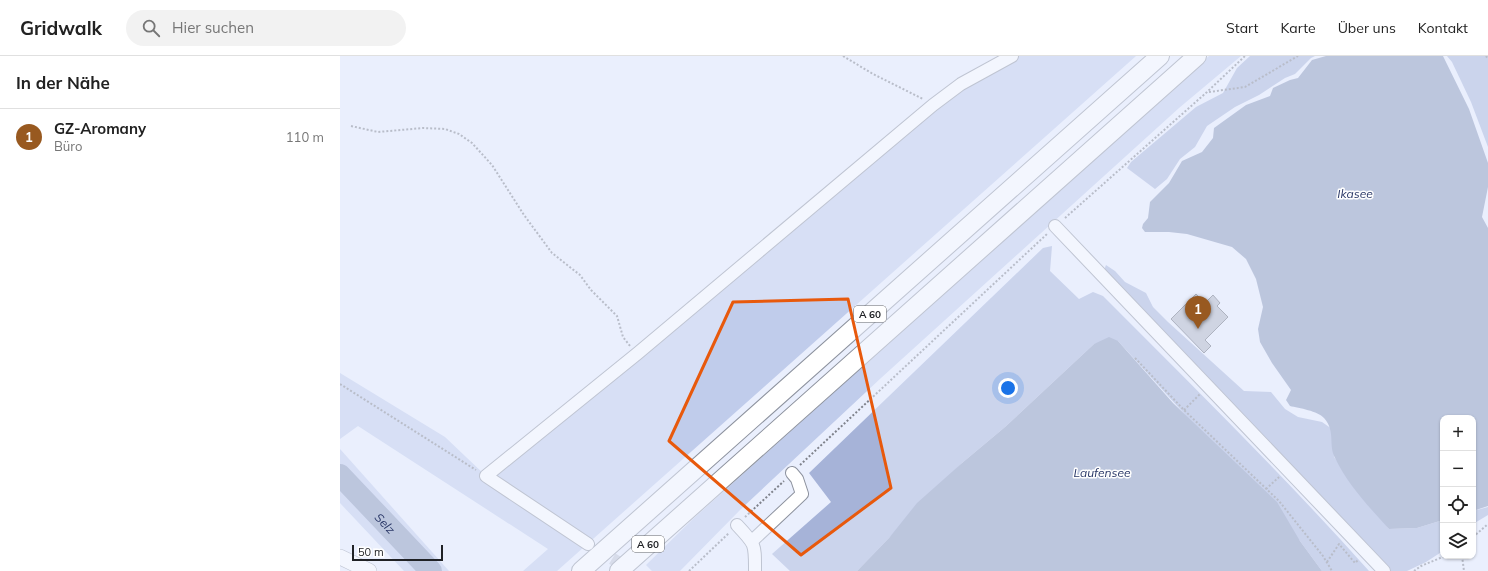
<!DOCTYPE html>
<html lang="de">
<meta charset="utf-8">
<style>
:root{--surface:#fff;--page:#f2f2f2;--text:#222;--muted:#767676;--line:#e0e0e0;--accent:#985920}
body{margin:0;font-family:Mulish,sans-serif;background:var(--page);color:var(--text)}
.controls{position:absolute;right:12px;bottom:12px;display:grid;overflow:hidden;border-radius:8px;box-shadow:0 1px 3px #0004}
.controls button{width:36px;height:36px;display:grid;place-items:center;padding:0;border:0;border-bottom:1px solid var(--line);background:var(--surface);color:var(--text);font:20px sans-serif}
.scale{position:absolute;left:12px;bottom:10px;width:91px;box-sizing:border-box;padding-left:4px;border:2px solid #202226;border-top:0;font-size:11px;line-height:14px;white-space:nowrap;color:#202226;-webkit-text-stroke:3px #fff;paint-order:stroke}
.you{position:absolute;left:668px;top:332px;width:14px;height:14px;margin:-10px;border:3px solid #fff;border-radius:50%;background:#1a73e8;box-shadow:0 0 0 6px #1a73e833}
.badge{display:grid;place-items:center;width:26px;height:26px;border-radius:50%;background:var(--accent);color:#fff;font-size:13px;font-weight:700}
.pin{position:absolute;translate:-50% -33px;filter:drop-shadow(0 1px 2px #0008)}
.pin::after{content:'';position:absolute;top:21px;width:14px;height:12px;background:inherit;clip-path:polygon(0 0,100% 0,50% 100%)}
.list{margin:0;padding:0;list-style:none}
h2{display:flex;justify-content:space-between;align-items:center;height:52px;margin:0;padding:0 16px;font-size:17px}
h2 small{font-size:13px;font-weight:400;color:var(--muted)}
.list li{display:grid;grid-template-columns:26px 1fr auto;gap:12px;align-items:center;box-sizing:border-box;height:56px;padding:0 16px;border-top:1px solid var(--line)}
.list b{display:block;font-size:15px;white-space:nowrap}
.list p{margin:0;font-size:13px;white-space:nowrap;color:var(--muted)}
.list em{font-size:13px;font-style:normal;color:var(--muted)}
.icon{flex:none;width:22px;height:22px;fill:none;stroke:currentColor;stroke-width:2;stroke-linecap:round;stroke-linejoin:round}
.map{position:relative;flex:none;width:1148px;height:515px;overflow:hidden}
header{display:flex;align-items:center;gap:24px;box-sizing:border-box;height:56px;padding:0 20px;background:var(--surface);border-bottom:1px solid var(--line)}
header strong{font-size:19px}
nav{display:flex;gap:22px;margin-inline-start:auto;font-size:14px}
.search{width:280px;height:36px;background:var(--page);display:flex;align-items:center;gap:10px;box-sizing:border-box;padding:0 14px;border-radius:22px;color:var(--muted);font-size:15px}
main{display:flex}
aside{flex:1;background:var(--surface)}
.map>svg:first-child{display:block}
.green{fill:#c0cceb}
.forest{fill:#a6b3d8}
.water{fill:#8694b7}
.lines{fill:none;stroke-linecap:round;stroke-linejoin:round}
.river{stroke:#8694b7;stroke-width:22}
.building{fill:#afb4c1;stroke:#666a76}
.minor-tunnel{stroke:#c2c6d2;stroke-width:12;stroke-dasharray:12 6;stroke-linecap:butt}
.minor-casing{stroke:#8d929e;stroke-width:14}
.major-casing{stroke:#8d929e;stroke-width:16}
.highway-casing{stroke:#8d929e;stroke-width:20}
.path{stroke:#7f828b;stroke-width:2;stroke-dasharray:2 2;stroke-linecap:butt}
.minor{stroke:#fff;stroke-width:12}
.major{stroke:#fff;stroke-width:15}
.highway{stroke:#fff;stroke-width:18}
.marked{fill:none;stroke:#e8590c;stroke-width:3;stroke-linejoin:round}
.labels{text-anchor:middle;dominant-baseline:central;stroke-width:3;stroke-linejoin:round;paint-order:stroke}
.shield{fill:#fff;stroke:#636467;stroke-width:1}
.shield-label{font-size:10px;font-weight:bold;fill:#202226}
.water-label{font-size:12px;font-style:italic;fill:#283666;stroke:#fff}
</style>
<header>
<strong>Gridwalk</strong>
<div class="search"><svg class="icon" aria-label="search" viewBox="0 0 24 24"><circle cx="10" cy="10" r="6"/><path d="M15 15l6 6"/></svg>Hier suchen</div>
<nav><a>Start</a><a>Karte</a><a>Über uns</a><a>Kontakt</a></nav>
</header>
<main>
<aside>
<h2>In der Nähe<small></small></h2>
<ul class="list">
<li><span class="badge">1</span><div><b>GZ-Aromany</b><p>Büro</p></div><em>110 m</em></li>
</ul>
</aside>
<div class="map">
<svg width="1148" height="515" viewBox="0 0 1148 515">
<rect width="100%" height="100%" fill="#eaeffd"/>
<g class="green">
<path d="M672 0H796L217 515H183L208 493 18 370 0 383V317L105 381 146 420 593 49Z"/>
<path d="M869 0H901L839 52 541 322 401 453 340 515H312L306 509 354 462Z"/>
<path d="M0 393 109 515H64L0 447Z"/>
</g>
<g class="forest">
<path d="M910 0H975L971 2 955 18 945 22 919 39 895 51 867 70 855 91 840 103 827 123 815 133 787 112 791 106 856 51 883 37 897 12Z"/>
<path d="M1107 0H1148V91L1131 46 1112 6Z"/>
<path d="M712 190 710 215 739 243 753 236 763 240C853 330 944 420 1029 515H982L960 485 778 285 754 288 665 371 622 407 517 515H450L432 498 491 446 469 417 703 192Z"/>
<path d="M766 209 775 215 785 226 806 237 813 251 828 266 904 335 931 336 945 353 958 361 982 366 992 373 994 401 1049 473 1077 472 1103 464V495L1086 506 1067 515H1047L763 217Z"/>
<path d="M1148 451V459L1133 468V455Z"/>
</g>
<g class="water">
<path d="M986 0H1103L1129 53 1148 107V131L1142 161 1148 172V450L1133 455V362H1103V464L1077 472 1049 473C1029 451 1008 429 995 402 988 389 996 375 984 362 978 355 959 352 950 350L946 344 951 334 932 307 920 286 918 273 923 251 916 223 906 203 892 191 847 178 829 176H805L802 172 803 168 808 162 810 146 829 127 842 105 862 96 873 82 874 72 906 49 930 40 933 32 950 24 958 22 972 4Z"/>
<path d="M769 281 778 285 833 347 937 446 960 485 982 515H517L549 482 577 447 622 407 665 371 754 288Z"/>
</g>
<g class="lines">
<path class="river" id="s1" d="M0 419 91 515"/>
</g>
<path class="building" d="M856 238 865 247 873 239 880 247 877 250 888 261 865 284 871 290 864 297 831 263Z"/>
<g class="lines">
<path class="minor-tunnel" d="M257 493 289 513"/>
<g class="minor-casing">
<g id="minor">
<path d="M715 170 1044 515"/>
<path d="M397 469C416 489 415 488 415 515"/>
<path d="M412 485 462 438 457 423 452 417"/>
<path d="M248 488 146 420 298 297 593 49 621 28 672 0"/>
</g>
</g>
<g class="major-casing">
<path id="major" d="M0 501 29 515"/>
</g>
<g class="highway-casing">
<g id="highway">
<path d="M241 515 820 0"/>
<path d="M279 515 857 0"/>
</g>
</g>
<g class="path">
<path d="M503 0 533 18 583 43"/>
<path d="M1146 0 1148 3"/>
<path d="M869 36 905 31 958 0"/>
<path d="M11 70 38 76 83 72 105 73 119 78 132 87 152 109 184 159 212 197 240 219 251 234 277 260 283 281 290 290"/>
<path d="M725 162 867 36 905 0"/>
<path d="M795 302 844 354 939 445 983 500 992 515"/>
<path d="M0 328 136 414"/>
<path d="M844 354 860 338"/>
<path d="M460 409 707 178"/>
<path d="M926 433 939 421"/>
<path d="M405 461 444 425"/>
<path d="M1133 481 1148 468"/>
<path d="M1122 500 1124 515"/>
<path d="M987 506 999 488 1015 507 1018 504"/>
<path d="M349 515 389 477"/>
<path d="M1074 515 1081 510 1105 500"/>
</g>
<use href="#minor" class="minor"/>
<use href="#major" class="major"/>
<use href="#highway" class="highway"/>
</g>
<path d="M0 0H1148V515H0ZM508 243 551 432 461 499 329 385 393 246Z" fill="#eaeffd" fill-opacity=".55" fill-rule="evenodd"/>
<path class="marked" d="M508 243 551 432 461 499 329 385 393 246Z"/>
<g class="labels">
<g class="shield">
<rect x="514" y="250" width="32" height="16" rx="3"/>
<rect x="292" y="480" width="32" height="16" rx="3"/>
</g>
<g class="shield-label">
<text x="530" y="258">A 60</text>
<text x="308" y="488">A 60</text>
</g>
<g class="water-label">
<text x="1015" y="137">Ikasee</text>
<text x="762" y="416">Laufensee</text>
<text stroke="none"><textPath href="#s1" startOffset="66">Selz</textPath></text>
</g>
</g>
</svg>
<div class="controls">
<button>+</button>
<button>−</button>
<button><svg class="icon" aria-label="locate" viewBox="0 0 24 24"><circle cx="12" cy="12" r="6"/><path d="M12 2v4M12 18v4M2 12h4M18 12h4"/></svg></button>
<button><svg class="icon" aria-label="layers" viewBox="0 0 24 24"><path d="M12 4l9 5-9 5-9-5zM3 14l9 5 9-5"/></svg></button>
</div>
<div class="scale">50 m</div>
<div class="you"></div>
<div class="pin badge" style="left:858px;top:273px">1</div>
</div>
</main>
